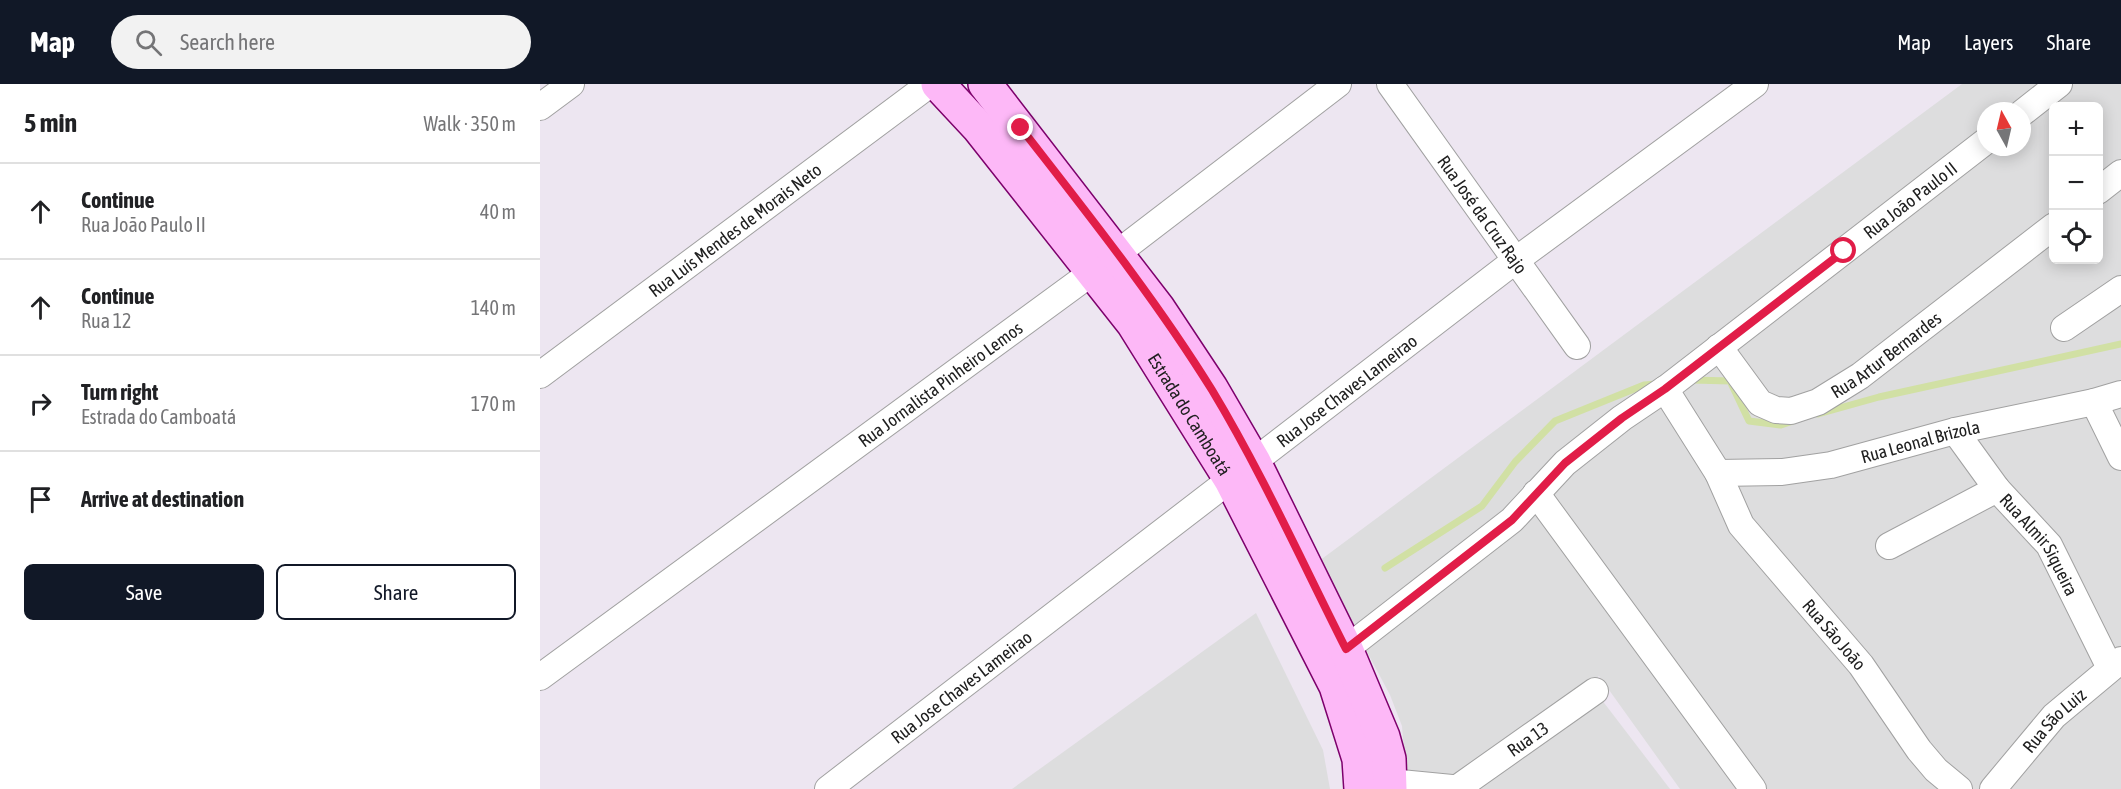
<!DOCTYPE html>
<meta charset="utf-8">
<style>
:root{--surface:#fff;--page:#f2f2f2;--text:#202124;--muted:#757577;--line:#e0e0e0;--accent:#111827}
body{margin:0;font-family:"Asap Condensed",sans-serif;background:var(--page);color:var(--text)}
.controls{position:absolute;right:18px;top:18px;display:grid;overflow:hidden;border-radius:9px;box-shadow:0 3px 15px #0003}
.controls button{width:54px;height:54px;display:grid;place-items:center;padding:0;border:0;border-bottom:2px solid var(--line);background:var(--surface);color:var(--text);font:30px sans-serif}
.compass{position:absolute;left:1437px;top:18px;width:54px;height:54px;border-radius:50%;background:var(--surface);box-shadow:0 3px 15px #0003;rotate:352deg}
.stop{position:absolute;width:18px;height:18px;margin:-14px;border:4px solid #e11d48;border-radius:50%;background:#fff}
.stop.end{background:#e11d48;border-color:#fff;box-shadow:0 2px 6px #0008}
.list{margin:0;padding:0;list-style:none}
h2{display:flex;justify-content:space-between;align-items:center;height:78px;margin:0;padding:0 24px;font-size:26px}
h2 small{font-size:20px;font-weight:400;color:var(--muted)}
.list li{display:grid;grid-template-columns:39px 1fr auto;gap:18px;align-items:center;box-sizing:border-box;height:96px;padding:0 24px;border-top:2px solid var(--line)}
.list b{display:block;font-size:22px;white-space:nowrap}
.list p{margin:0;font-size:20px;white-space:nowrap;color:var(--muted)}
.list em{font-size:20px;font-style:normal;color:var(--muted)}
.actions{display:flex;gap:12px;padding:18px 24px}
.actions a{flex:1;padding:14px 0;border:2px solid var(--accent);border-radius:9px;text-align:center;font-size:21px;color:var(--accent)}
.actions .main{background:var(--accent);color:#fff}
.icon{flex:none;width:33px;height:33px;fill:none;stroke:currentColor;stroke-width:2;stroke-linecap:round;stroke-linejoin:round}
.map{position:relative;flex:none;width:1581px;height:705px;overflow:hidden}
header{display:flex;align-items:center;gap:36px;box-sizing:border-box;height:84px;padding:0 30px;background:var(--accent);color:#fff}
header strong{font-size:28px}
nav{display:flex;gap:33px;margin-inline-start:auto;font-size:21px}
.search{width:420px;height:54px;background:var(--page);display:flex;align-items:center;gap:15px;box-sizing:border-box;padding:0 21px;border-radius:33px;color:var(--muted);font-size:22px}
main{display:flex}
aside{flex:1;background:var(--surface)}
.map>svg:first-child{display:block}
.residential{fill:#ddddde;fill-rule:evenodd}
.lines{fill:none;stroke-linecap:round;stroke-linejoin:round}
.stream{stroke:#d1e0a4;stroke-width:7}
.minor-casing{stroke:#a1a1a1;stroke-width:28}
.secondary-casing{stroke:#7d006c;stroke-width:36}
.minor{stroke:#fff;stroke-width:26}
.secondary{stroke:#fdb8f7;stroke-width:33}
.route{stroke:#e11d48;stroke-width:8}
.labels{text-anchor:middle;dominant-baseline:central;stroke-width:4.5;stroke-linejoin:round;paint-order:stroke}
.street-label{font-size:18px;fill:#202020;stroke:#fff}
</style>
<header>
<strong>Map</strong>
<div class="search"><svg class="icon" aria-label="search" viewBox="0 0 24 24"><circle cx="10" cy="10" r="6"/><path d="M15 15l6 6"/></svg>Search here</div>
<nav><a>Map</a><a>Layers</a><a>Share</a></nav>
</header>
<main>
<aside>
<h2>5 min<small>Walk · 350 m</small></h2>
<ul class="list">
<li><svg class="icon" aria-label="ahead" viewBox="0 0 24 24"><path d="M12 20V5M6 11l6-6 6 6"/></svg><div><b>Continue</b><p>Rua Joāo Paulo II</p></div><em>40 m</em></li>
<li><svg class="icon" aria-label="ahead" viewBox="0 0 24 24"><path d="M12 20V5M6 11l6-6 6 6"/></svg><div><b>Continue</b><p>Rua 12</p></div><em>140 m</em></li>
<li><svg class="icon" aria-label="right" viewBox="0 0 24 24"><path d="M7 20v-9h11M14 6l5 5-5 5"/></svg><div><b>Turn right</b><p>Estrada do Camboatá</p></div><em>170 m</em></li>
<li><svg class="icon" aria-label="arrive" viewBox="0 0 24 24"><path d="M6 21V4h12l-3 4 3 4H6"/></svg><div><b>Arrive at destination</b></div></li>
</ul>
<div class="actions"><a class="main">Save</a><a>Share</a></div>
</aside>
<div class="map">
<svg width="1581" height="705" viewBox="0 0 1581 705">
<rect width="100%" height="100%" fill="#ede6f1"/>
<g class="residential">
<path d="M1422 0H1581V705H1140L1059 592 937 685 867 705 862 642 850 611 816 547 775 480ZM1514 22H1558V176H1514ZM1446 27H1482V63H1446Z"/>
<path d="M716 529 783 666 790 705H472Z"/>
<path d="M1055 607 1130 705H935Z"/>
</g>
<g class="lines">
<g class="stream">
<path d="M1152 296 1190 297 1209 337 1241 341 1253 337"/>
<path d="M1278 330 1339 313 1581 260"/>
<path d="M845 484 942 422 975 378 1015 337 1104 301 1117 300"/>
</g>
<g class="minor-casing">
<g id="minor">
<path id="s1" d="M850 0 1037 262"/>
<path d="M0 23 31 0"/>
<path d="M1482 29 1519 0"/>
<path d="M1558 107 1581 89"/>
<path d="M1524 244 1581 205"/>
<path id="s2" d="M1179 263 1220 319 1236 326 1251 327 1278 318 1320 292 1514 142"/>
<path id="s3" d="M0 291 390 0"/>
<path id="s4" d="M1125 305 1178 389 1201 441 1321 581 1379 666 1396 686 1419 705"/>
<path d="M1554 318 1581 373"/>
<path id="s5" d="M1415 347 1457 405 1509 461 1570 584"/>
<path id="s6" d="M1178 389 1242 388 1291 381 1415 347 1554 318 1581 310"/>
<path d="M996 409 1213 705"/>
<path d="M1349 462 1457 405"/>
<path id="s7" d="M806 565 972 436 1025 379 1082 334 1128 303 1446 57"/>
<path id="s8" d="M0 593 554 187 798 0"/>
<path d="M850 698 922 705"/>
<path id="s9" d="M919 703 1055 607"/>
<path id="s10" d="M288 705 976 176 1215 0"/>
<path id="s11" d="M1453 705 1514 632 1581 576"/>
</g>
</g>
<g class="secondary-casing">
<g id="secondary">
<path id="s12" d="M398 0 439 44 593 239 691 396 796 602 819 675 821 705"/>
<path d="M445 0 618 224 671 304 714 378 806 565 843 653 849 675 850 705"/>
</g>
</g>
<use href="#minor" class="minor"/>
<use href="#secondary" class="secondary"/>
</g>
<g class="lines">
<path class="route" d="M481 44C547 129 615 214 672 306 722 389 762 478 806 565L972 436 1025 379 1082 334 1125 305 1304 167"/>
</g>
<g class="labels">
<g class="street-label">
<text stroke="none"><textPath href="#s7" startOffset="722">Rua Joāo Paulo II</textPath></text>
<text stroke="none"><textPath href="#s1" startOffset="160">Rua José da Cruz Rajo</textPath></text>
<text stroke="none"><textPath href="#s3" startOffset="243">Rua Luís Mendes de Morais Neto</textPath></text>
<text stroke="none"><textPath href="#s2" startOffset="213">Rua Artur Bernardes</textPath></text>
<text stroke="none"><textPath href="#s8" startOffset="496">Rua Jornalista Pinheiro Lemos</textPath></text>
<text stroke="none"><textPath href="#s10" startOffset="654">Rua Jose Chaves Lameirao</textPath></text>
<text stroke="none"><textPath href="#s12" startOffset="416">Estrada do Camboatá</textPath></text>
<text stroke="none"><textPath href="#s6" startOffset="206">Rua Leonal Brizola</textPath></text>
<text stroke="none"><textPath href="#s5" startOffset="142">Rua Almir Siqueira</textPath></text>
<text stroke="none"><textPath href="#s4" startOffset="300">Rua Sāo Joāo</textPath></text>
<text stroke="none"><textPath href="#s10" startOffset="168">Rua Jose Chaves Lameirao</textPath></text>
<text stroke="none"><textPath href="#s11" startOffset="92">Rua São Luiz</textPath></text>
<text stroke="none"><textPath href="#s9" startOffset="84">Rua 13</textPath></text>
</g>
</g>
</svg>
<div class="controls">
<button>+</button>
<button>−</button>
<button><svg class="icon" aria-label="locate" viewBox="0 0 24 24"><circle cx="12" cy="12" r="6"/><path d="M12 2v4M12 18v4M2 12h4M18 12h4"/></svg></button>
</div>
<svg class="compass" viewBox="-18 -18 36 36"><path d="M0-13l5 13h-10z" fill="#e53935"/><path d="M0 13l5-13h-10z" fill="#757577"/></svg>
<div class="stop" style="left:1304px;top:167px"></div>
<div class="stop end" style="left:481px;top:44px"></div>
</div>
</main>
